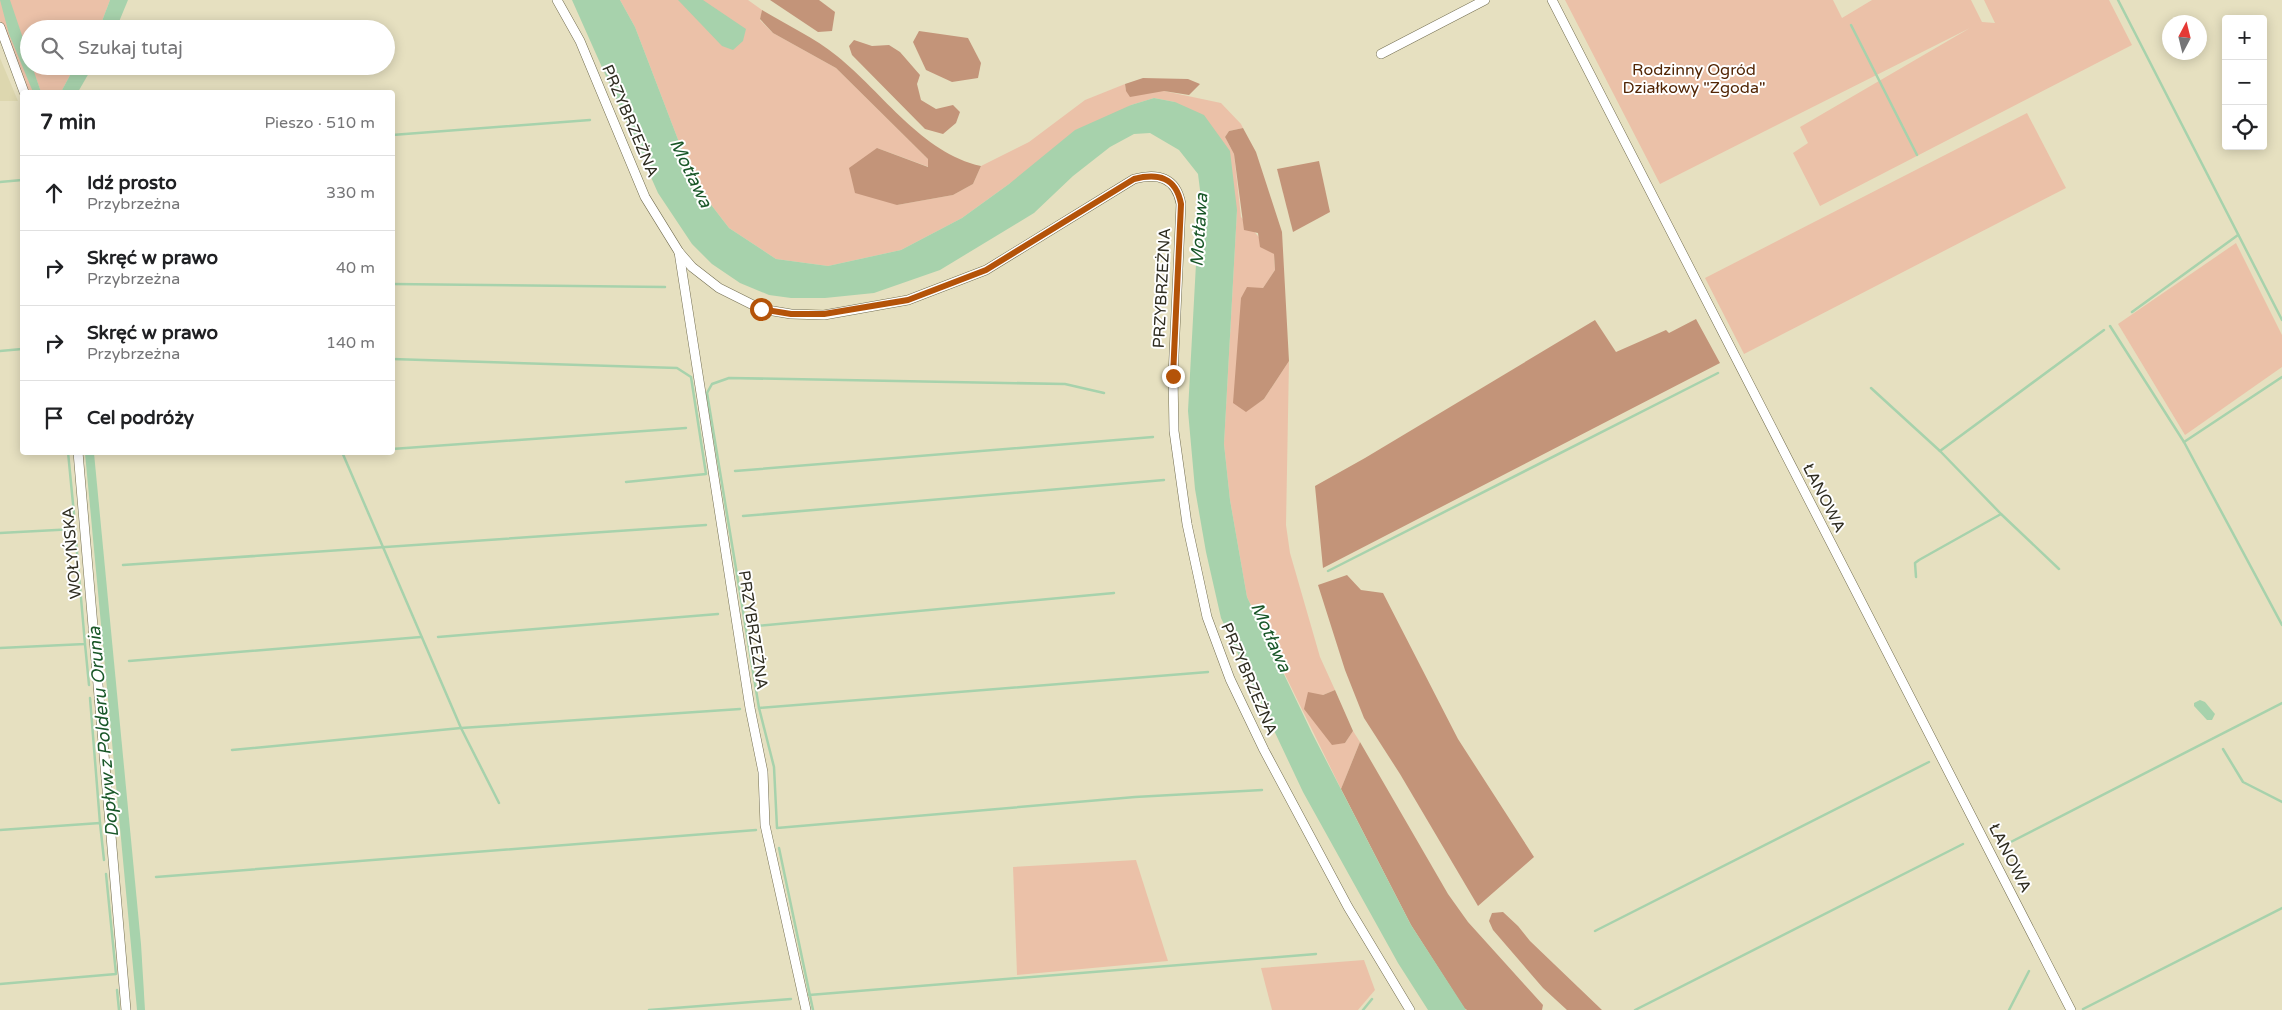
<!DOCTYPE html>
<html lang="pl">
<meta charset="utf-8">
<style>
:root{--surface:#fff;--page:#f6f6f6;--text:#202124;--muted:#757577;--line:#e0e0e0}
body{margin:0;font-family:"Varela Round",sans-serif;background:var(--page);color:var(--text)}
.controls{position:absolute;right:15px;top:15px;display:grid;overflow:hidden;border-radius:5px;box-shadow:0 2px 12px #0003}
.controls button{width:45px;height:45px;display:grid;place-items:center;padding:0;border:0;border-bottom:1px solid var(--line);background:var(--surface);color:var(--text);font:25px sans-serif}
.compass{position:absolute;left:2162px;top:15px;width:45px;height:45px;border-radius:50%;background:var(--surface);box-shadow:0 2px 12px #0003;rotate:7deg}
.stop{position:absolute;width:15px;height:15px;margin:-11px;border:4px solid #b45309;border-radius:50%;background:#fff}
.stop.end{background:#b45309;border-color:#fff;box-shadow:0 1px 5px #0008}
.list{margin:0;padding:0;list-style:none}
h2{display:flex;justify-content:space-between;align-items:center;height:65px;margin:0;padding:0 20px;font-size:21px}
h2 small{font-size:16px;font-weight:400;color:var(--muted)}
.list li{display:grid;grid-template-columns:32px 1fr auto;gap:15px;align-items:center;box-sizing:border-box;height:75px;padding:0 20px;border-top:1px solid var(--line)}
.list b{display:block;font-size:19px;white-space:nowrap}
.list p{margin:0;font-size:16px;white-space:nowrap;color:var(--muted)}
.list em{font-size:16px;font-style:normal;color:var(--muted)}
.icon{flex:none;width:28px;height:28px;fill:none;stroke:currentColor;stroke-width:2;stroke-linecap:round;stroke-linejoin:round}
.map{position:relative;flex:none;width:2282px;height:1010px;overflow:hidden}
.search{position:absolute;background:var(--surface);box-shadow:0 2px 12px #0003;left:20px;top:20px;width:375px;height:55px;display:flex;align-items:center;gap:12px;box-sizing:border-box;padding:0 18px;border-radius:28px;color:var(--muted);font-size:19px}
.panel{position:absolute;background:var(--surface);box-shadow:0 2px 12px #0003;left:20px;top:90px;width:375px;height:365px;border-radius:5px}
.map>svg:first-child{display:block}
.built{fill:#ddd7af}
.green{fill:#ebc1a8}
.forest{fill:#c39479}
.water{fill:#a7d2ac}
.lines{fill:none;stroke-linecap:round;stroke-linejoin:round}
.stream{stroke:#a7d2ac;stroke-width:2.5}
.minor-casing{stroke:#736e51;stroke-width:10}
.minor{stroke:#fff;stroke-width:9}
.route{stroke:#b45309;stroke-width:6}
.labels{text-anchor:middle;dominant-baseline:central;stroke-width:4;stroke-linejoin:round;paint-order:stroke}
.park-label{font-size:16px;fill:#522504;stroke:#fff}
.street-label{font-size:16px;fill:#2f2d21;stroke:#fff}
.water-label{font-size:18px;font-style:italic;fill:#195728;stroke:#fff}
</style>
<div class="map">
<svg width="2282" height="1010" viewBox="0 0 2282 1010">
<rect width="100%" height="100%" fill="#e6e0c0"/>
<path class="built" d="M0 58 18 101H0Z"/>
<g class="green">
<path d="M0 0H110L99 29H29V66H75L61 92H41L36 78 33 92H26L0 21Z"/>
<path d="M620 0H748L762 10 760 20 773 33 836 68 928 159 929 167 877 148 897 205 953 195 973 184 981 166 1029 142 1085 100 1125 84 1126 91H1164L1221 103 1241 124 1243 128 1229 131 1225 137 1234 154 1241 217 1274 254 1275 270 1263 288 1246 411 1264 399 1289 361 1286 525 1290 553 1320 657 1335 690 1323 695 1345 743 1353 731 1360 742 1341 789 1247 597 1230 500 1224 444 1237 210 1175 102 1154 98 1131 105 1009 184 962 218 901 250 828 266 776 259 729 228 695 184 635 27Z"/>
<path d="M1565 0H1833L1842 18 1872 0H1971L1982 22 1995 23 1984 0H2109L2132 45 1820 206 1793 153 1808 143 1800 127 1970 28 1660 184Z"/>
<path d="M2027 113 2066 188 1744 354 1705 278Z"/>
<path d="M2236 243 2282 335V367L2185 435 2118 324Z"/>
<path d="M1136 860 1168 961 1017 975 1013 867Z"/>
<path d="M1364 960 1375 990 1358 1010H1272L1261 968Z"/>
</g>
<g class="forest">
<path d="M770 0H819L835 12 832 31 818 32Z"/>
<path d="M762 10C787 25 815 38 837 56 883 93 922 153 981 166L973 184 953 195 897 205 855 193 849 168 877 148 928 167V159L836 68 773 33 760 19Z"/>
<path d="M919 31 968 38 981 63 978 78 952 82 926 70 913 42Z"/>
<path d="M854 40 872 46 889 45 900 52 920 75 917 84 921 100 936 109 953 105 960 112 956 123 943 134 925 129 852 55 849 46Z"/>
<path d="M1143 78 1188 79 1200 84 1189 95 1164 91 1130 97 1126 91 1125 84Z"/>
<path d="M1243 128 1256 152 1282 232 1289 361 1264 399 1246 412 1233 403 1241 298 1247 287 1263 288 1275 270 1274 254 1260 247 1258 233 1244 230 1234 154 1225 137 1229 131Z"/>
<path d="M1319 161 1330 212 1293 232 1277 169Z"/>
<path d="M1696 319 1720 363 1323 568 1315 486 1365 458 1595 320 1616 352 1666 330 1669 333Z"/>
<path d="M1347 575 1361 590 1383 593 1458 739 1534 857 1478 906 1400 774 1364 718 1345 670 1318 585Z"/>
<path d="M1335 690 1353 731 1345 743 1332 745 1304 709 1308 692 1323 695Z"/>
<path d="M1360 742 1448 894 1468 922 1543 1005 1542 1010H1467L1464 1008 1411 925 1341 789Z"/>
<path d="M1503 912 1518 926 1530 941 1602 1010H1567L1543 988 1493 930 1489 921 1492 913Z"/>
</g>
<g class="water">
<path d="M0 0H10L29 56V66H32L41 92H33L9 34Z"/>
<path d="M110 0H128L116 29H99Z"/>
<path d="M572 0H620L635 27 695 184 729 228 776 259 828 266 901 250 962 218 1009 184 1075 130 1131 105 1154 98 1175 102 1204 115 1230 151 1237 210 1224 444 1230 500 1247 597 1312 733 1411 925 1466 1010H1428L1398 963 1303 792 1221 618 1206 552 1195 489 1188 411 1200 190 1198 174 1179 150 1150 133 1134 134 1110 147 1073 176 1034 213 940 270 874 293 825 298H791L769 295 740 283 712 264 692 244 658 193Z"/>
<path d="M678 0H703L746 29 743 41 733 50 722 46Z"/>
<path d="M75 66H93L78 92H61Z"/>
<path d="M85 453H94L141 944 145 1010H137Z"/>
<path d="M2200 700 2205 702 2215 714 2212 720H2207L2194 706V703Z"/>
</g>
<g class="lines">
<g class="stream">
<path d="M2118 0 2282 320"/>
<path d="M1851 25 1917 155"/>
<path d="M392 135 590 120"/>
<path d="M0 182 22 180"/>
<path d="M392 284 665 287"/>
<path d="M2132 312 2238 235"/>
<path d="M2110 326 2184 442 2282 625"/>
<path d="M0 351 22 349"/>
<path d="M392 359 677 368 691 377 706 474 626 482"/>
<path d="M1871 388 1940 451 2104 330"/>
<path d="M1104 393 1065 384 729 378 712 384 707 393 759 708 774 767 777 828 1135 797 1262 790"/>
<path d="M2184 442 2282 377"/>
<path d="M392 449 686 428"/>
<path d="M1940 451 2001 514 2059 569"/>
<path d="M68 452 74 514"/>
<path d="M342 452 461 728 499 803"/>
<path d="M735 471 1153 437"/>
<path d="M743 516 1164 480"/>
<path d="M0 533 75 529V526"/>
<path d="M123 565 706 525"/>
<path d="M1328 571 1718 373"/>
<path d="M1916 577 1915 563 1919 560 2001 514"/>
<path d="M745 627 1114 593"/>
<path d="M438 637 718 614"/>
<path d="M85 644 89 685"/>
<path d="M0 648 85 644 76 541"/>
<path d="M129 661 421 637"/>
<path d="M90 698 100 823"/>
<path d="M759 708 1208 672"/>
<path d="M2223 749 2243 782 2282 802"/>
<path d="M232 750 461 728 740 709"/>
<path d="M0 830 100 823 104 860"/>
<path d="M2001 847 2282 703"/>
<path d="M779 848 813 1010"/>
<path d="M156 877 756 830"/>
<path d="M1595 931 1929 762"/>
<path d="M0 984 116 974 106 874"/>
<path d="M117 990 119 1010"/>
<path d="M809 995 1316 954"/>
<path d="M2083 1009 2282 908"/>
<path d="M649 1010 791 999"/>
<path d="M1363 1010 1372 999"/>
<path d="M1635 1010 1963 844"/>
<path d="M2009 1010 2029 971"/>
</g>
<g class="minor-casing">
<g id="minor">
<path d="M557 0 580 41 645 197 679 252 692 267 719 288 761 309 791 314 824 315 908 300 986 270 1134 179C1158 173 1176 177 1181 204L1173 376 1174 431 1187 524 1207 617 1230 679 1264 750 1348 907 1410 1010"/>
<path d="M1552 0 2071 1010"/>
<path d="M0 27 24 92"/>
<path d="M1381 54 1485 0"/>
<path d="M679 252 750 708 763 772 765 825 806 1010"/>
<path d="M78 452 126 1010"/>
</g>
</g>
<use href="#minor" class="minor"/>
</g>
<g class="lines">
<path class="route" d="M761 309 791 314H824L908 300 986 270 1134 179C1158 173 1176 177 1181 204L1173 376"/>
</g>
<g class="labels">
<g class="park-label">
<text x="1694" y="70">Rodzinny Ogród<tspan x="1694" dy="18">Działkowy "Zgoda"</tspan></text>
</g>
<g class="street-label">
<text transform="translate(630 121) rotate(67)">PRZYBRZEŻNA</text>
<text transform="translate(1162 288) rotate(-87)">PRZYBRZEŻNA</text>
<text transform="translate(1824 498) rotate(63)">ŁANOWA</text>
<text transform="translate(72 553) rotate(-95)">WOŁYŃSKA</text>
<text transform="translate(753 630) rotate(81)">PRZYBRZEŻNA</text>
<text transform="translate(1249 679) rotate(67)">PRZYBRZEŻNA</text>
<text transform="translate(2010 858) rotate(63)">ŁANOWA</text>
</g>
<g class="water-label">
<text transform="translate(691 173) rotate(64)">Motława</text>
<text transform="translate(1199 230) rotate(-86)">Motława</text>
<text transform="translate(1271 637) rotate(66)">Motława</text>
<text transform="translate(103 732) rotate(-95)">Dopływ z Polderu Orunia</text>
</g>
</g>
</svg>
<div class="controls">
<button>+</button>
<button>−</button>
<button><svg class="icon" aria-label="locate" viewBox="0 0 24 24"><circle cx="12" cy="12" r="6"/><path d="M12 2v4M12 18v4M2 12h4M18 12h4"/></svg></button>
</div>
<svg class="compass" viewBox="-18 -18 36 36"><path d="M0-13l5 13h-10z" fill="#e53935"/><path d="M0 13l5-13h-10z" fill="#757577"/></svg>
<div class="stop" style="left:761px;top:309px"></div>
<div class="stop end" style="left:1173px;top:376px"></div>
<div class="search"><svg class="icon" aria-label="search" viewBox="0 0 24 24"><circle cx="10" cy="10" r="6"/><path d="M15 15l6 6"/></svg>Szukaj tutaj</div>
<section class="panel">
<h2>7 min<small>Pieszo · 510 m</small></h2>
<ul class="list">
<li><svg class="icon" aria-label="ahead" viewBox="0 0 24 24"><path d="M12 20V5M6 11l6-6 6 6"/></svg><div><b>Idź prosto</b><p>Przybrzeżna</p></div><em>330 m</em></li>
<li><svg class="icon" aria-label="right" viewBox="0 0 24 24"><path d="M7 20v-9h11M14 6l5 5-5 5"/></svg><div><b>Skręć w prawo</b><p>Przybrzeżna</p></div><em>40 m</em></li>
<li><svg class="icon" aria-label="right" viewBox="0 0 24 24"><path d="M7 20v-9h11M14 6l5 5-5 5"/></svg><div><b>Skręć w prawo</b><p>Przybrzeżna</p></div><em>140 m</em></li>
<li><svg class="icon" aria-label="arrive" viewBox="0 0 24 24"><path d="M6 21V4h12l-3 4 3 4H6"/></svg><div><b>Cel podróży</b></div></li>
</ul>
</section>
</div>
